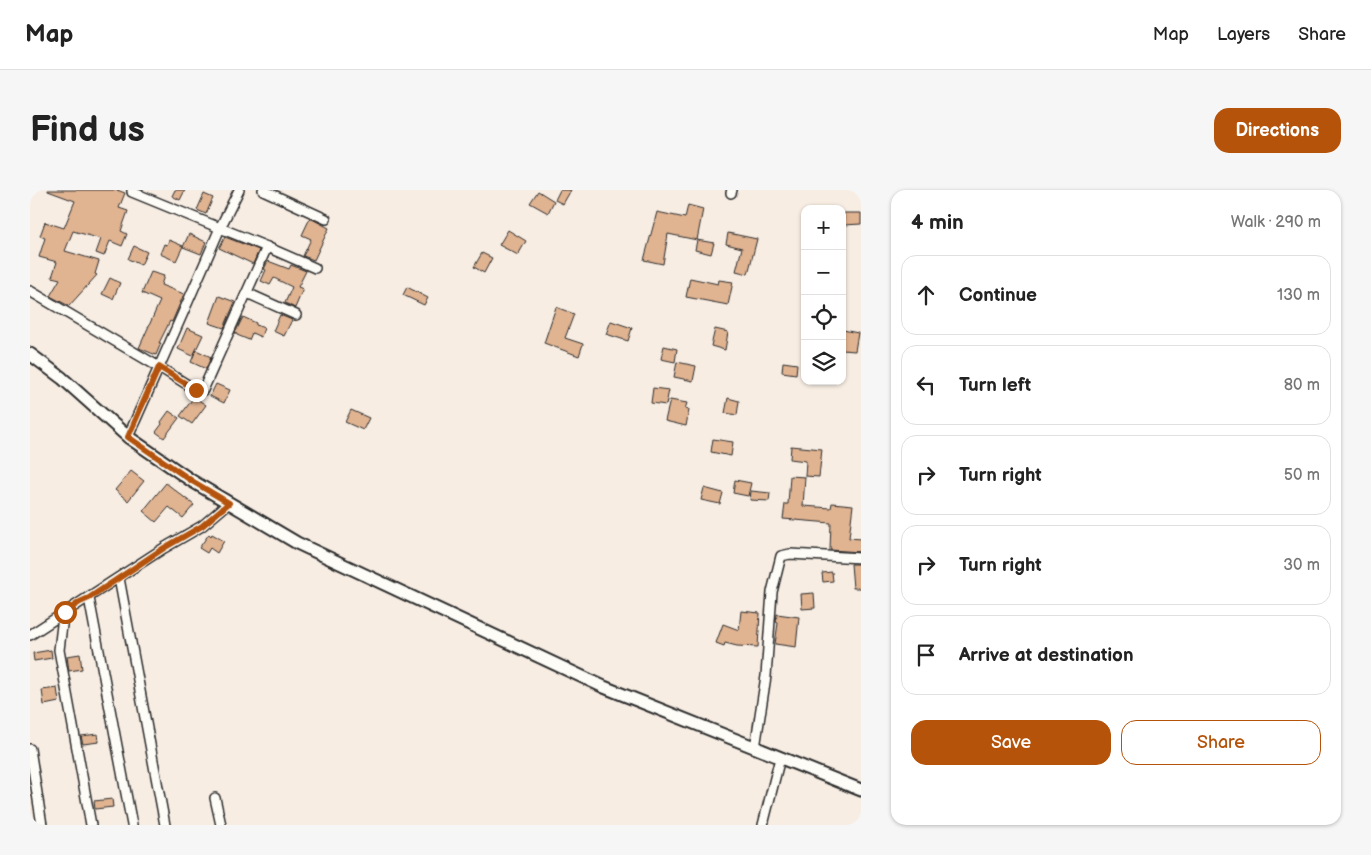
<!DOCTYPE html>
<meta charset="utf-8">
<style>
:root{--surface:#fff;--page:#f6f6f6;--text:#222;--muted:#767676;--line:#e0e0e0;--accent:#b45309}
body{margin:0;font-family:"Balsamiq Sans",sans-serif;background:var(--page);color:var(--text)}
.controls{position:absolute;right:15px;top:15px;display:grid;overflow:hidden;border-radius:10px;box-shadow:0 1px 4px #0004}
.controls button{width:45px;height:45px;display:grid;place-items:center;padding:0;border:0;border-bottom:1px solid var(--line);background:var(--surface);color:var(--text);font:25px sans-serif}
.stop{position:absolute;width:15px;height:15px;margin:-11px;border:4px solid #b45309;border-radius:50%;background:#fff}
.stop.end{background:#b45309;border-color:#fff;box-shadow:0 1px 5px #0008}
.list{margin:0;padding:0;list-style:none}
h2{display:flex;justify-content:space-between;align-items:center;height:65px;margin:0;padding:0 20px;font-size:21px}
h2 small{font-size:16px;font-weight:400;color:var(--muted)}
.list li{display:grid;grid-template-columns:32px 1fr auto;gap:15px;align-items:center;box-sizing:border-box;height:80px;margin:0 10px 10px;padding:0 10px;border:1px solid var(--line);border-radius:15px}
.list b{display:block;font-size:19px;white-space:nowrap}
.list em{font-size:16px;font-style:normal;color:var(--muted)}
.actions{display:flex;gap:10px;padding:15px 20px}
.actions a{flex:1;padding:11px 0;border:1px solid var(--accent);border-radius:15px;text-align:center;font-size:18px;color:var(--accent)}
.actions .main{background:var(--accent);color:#fff}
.icon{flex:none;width:28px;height:28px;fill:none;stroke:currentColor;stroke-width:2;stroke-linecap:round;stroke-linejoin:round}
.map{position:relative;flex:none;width:831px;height:635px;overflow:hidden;border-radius:15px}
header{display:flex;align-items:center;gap:30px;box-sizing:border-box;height:70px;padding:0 25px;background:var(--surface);border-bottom:1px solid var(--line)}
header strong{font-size:24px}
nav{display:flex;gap:28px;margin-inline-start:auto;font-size:18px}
.intro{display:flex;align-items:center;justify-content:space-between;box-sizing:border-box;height:120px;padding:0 30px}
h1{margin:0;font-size:35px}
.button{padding:12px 22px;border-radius:15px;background:var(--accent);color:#fff;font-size:18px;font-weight:700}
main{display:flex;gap:30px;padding:0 30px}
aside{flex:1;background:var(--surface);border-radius:15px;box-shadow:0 1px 4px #0004}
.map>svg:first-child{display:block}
.building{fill:#e0b391;stroke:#2b2b2b}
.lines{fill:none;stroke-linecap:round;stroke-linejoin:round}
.minor-casing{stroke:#2b2b2b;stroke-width:12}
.tertiary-casing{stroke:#2b2b2b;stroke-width:15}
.minor{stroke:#fdfcf7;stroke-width:9}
.tertiary{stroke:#fdfcf7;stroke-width:11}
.route{stroke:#b45309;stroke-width:6}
</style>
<header>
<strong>Map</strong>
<nav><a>Map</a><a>Layers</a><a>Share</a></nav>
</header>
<div class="intro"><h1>Find us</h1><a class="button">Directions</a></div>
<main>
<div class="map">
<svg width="831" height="635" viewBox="0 0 831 635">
<rect width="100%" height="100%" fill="#f7ede3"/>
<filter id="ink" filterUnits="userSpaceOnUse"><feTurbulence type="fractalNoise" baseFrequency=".02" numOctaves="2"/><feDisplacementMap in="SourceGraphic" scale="10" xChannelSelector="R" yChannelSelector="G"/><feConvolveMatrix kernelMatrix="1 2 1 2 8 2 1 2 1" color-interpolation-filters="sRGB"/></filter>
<g filter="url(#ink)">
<g class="building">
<path d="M18 0H87L95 3 89 18 98 21 91 41 97 44 92 56 80 51 74 66 66 63 71 49 43 41 35 61 69 71 65 84 67 85 39 116 20 106 30 89 22 87 27 72 9 67 15 48 10 46 15 32 34 38 45 11 18 1Z"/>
<path d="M145 0H155L150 10 142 6Z"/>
<path d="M530 0H541L533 14 525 10Z"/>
<path d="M508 1 524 11 518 23 500 13Z"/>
<path d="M174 4 183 8 176 24 167 20Z"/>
<path d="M658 15 673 19 667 50 638 44 633 74 614 70 627 22 655 28Z"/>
<path d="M814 23H831V34L814 35Z"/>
<path d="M280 28 299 38 284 70 273 66 281 49 272 45Z"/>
<path d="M478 40 496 51 488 65 469 55Z"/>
<path d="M698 43 727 49 718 84 706 81 712 58 696 54Z"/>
<path d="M159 44 176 52 171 64 153 57Z"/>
<path d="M195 47 229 60 223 74 189 58Z"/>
<path d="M139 50 153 56 146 71 130 64 134 54 137 55Z"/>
<path d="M667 50 684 53 681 64 665 60Z"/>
<path d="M104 56 117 62 111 75 98 69Z"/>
<path d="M452 63 462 68 454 83 444 77Z"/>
<path d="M238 71 259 79 261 75 276 81 268 97 273 99 265 118 255 113 262 97 244 88 240 95 231 91 236 80 234 79Z"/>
<path d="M121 82 134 86 131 95 154 104 142 132 140 131 129 153H131L126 165 109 158 130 111 112 103Z"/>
<path d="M80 88 90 93 83 109 72 104Z"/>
<path d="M660 88 688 94 689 90 703 92 698 115 656 107Z"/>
<path d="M377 97 398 108 394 115 373 105Z"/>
<path d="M189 106 205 112 194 138 179 133Z"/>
<path d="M526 117 544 124 535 148 553 154 549 166 514 153Z"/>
<path d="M250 125 262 130 254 146 243 141Z"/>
<path d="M213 127 226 133V135L234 138 231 147 222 143 219 150 207 145V144L205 143Z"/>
<path d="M581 131 602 138 598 151 576 144Z"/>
<path d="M157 138 173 145 163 166 148 159Z"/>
<path d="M685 139 698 142 695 160 681 156Z"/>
<path d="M813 140 828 143 825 161 812 160Z"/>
<path d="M634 156 647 159 645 172 631 169Z"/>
<path d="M166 160 181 167 176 179 161 172Z"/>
<path d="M647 172 666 176 663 191 644 187Z"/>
<path d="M753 172 767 174 766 184 752 182Z"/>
<path d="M186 194 200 200 194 213 180 206Z"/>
<path d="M623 198 639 200 636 215 621 213Z"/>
<path d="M164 207 176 215 162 234 150 226Z"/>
<path d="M698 208 709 211 707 225 695 223Z"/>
<path d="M640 210 657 213 655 219 659 220 656 236 635 231Z"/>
<path d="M321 220 339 228 333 240 315 232Z"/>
<path d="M139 221 149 228 134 248 126 242 132 234 131 232Z"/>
<path d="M683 249 703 252 701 266 681 262Z"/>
<path d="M761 256 792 259 789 287 775 286 776 271 760 269Z"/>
<path d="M101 281 114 291 98 311 85 300Z"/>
<path d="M760 286 775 287 773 316 801 318 802 313 823 315 819 348 831 349V362L800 360 801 333 753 329 755 314H758Z"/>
<path d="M705 290 721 293 718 306 703 303Z"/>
<path d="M136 293 164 315 153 328 139 317 126 332 113 321Z"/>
<path d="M674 298 693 303 690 314 671 310Z"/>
<path d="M721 301 740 303 739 311 720 310Z"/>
<path d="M179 344 181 346 182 344 194 351 187 363 180 358 177 363 169 358Z"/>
<path d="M821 374H831V398H823Z"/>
<path d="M802 382 803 391 793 392 792 383Z"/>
<path d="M784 403 785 418 772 419 771 404Z"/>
<path d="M711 421 730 423 728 457 707 456 695 453 694 456 686 453 693 434 709 440Z"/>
<path d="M747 424 769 427 766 457 745 454 748 433 746 432Z"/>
<path d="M21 460 22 468 4 471 3 463Z"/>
<path d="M50 464 52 479 39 481 37 466Z"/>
<path d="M27 498 29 512 14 515 12 500Z"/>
<path d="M68 544 69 552 53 554 51 546Z"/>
<path d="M82 609 83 617 65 619 64 611Z"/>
</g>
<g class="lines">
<g class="minor-casing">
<g id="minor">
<path d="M102 0V2L190 38 209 0"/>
<path d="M233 0 296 29"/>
<path d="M701 3 702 0"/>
<path d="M237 57 285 78"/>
<path d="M0 101 129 177 166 200H173L237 57 190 38C160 108 129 177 98 247"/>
<path d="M217 103 266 125"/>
<path d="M89 388 135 635"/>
<path d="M59 408 102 635"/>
<path d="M35 422 32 435 29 460 61 635"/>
<path d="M0 445 134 358 172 336 199 313"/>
<path d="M725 558 736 486 742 402 751 366 760 364 831 368"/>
<path d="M0 559 12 635"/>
<path d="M185 608 191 635"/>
<path d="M733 635 750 568"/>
</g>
</g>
<g class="tertiary-casing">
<path id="tertiary" d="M0 164 32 188 98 247 162 291 267 353 574 497 831 600"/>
</g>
<use href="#minor" class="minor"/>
<use href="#tertiary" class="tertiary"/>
</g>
</g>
<g class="lines" filter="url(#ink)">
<path class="route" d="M35 422 50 412 59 408 134 358 172 336 199 313 162 291 98 247 129 177 166 200"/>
</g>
</svg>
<div class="controls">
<button>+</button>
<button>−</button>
<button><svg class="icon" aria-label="locate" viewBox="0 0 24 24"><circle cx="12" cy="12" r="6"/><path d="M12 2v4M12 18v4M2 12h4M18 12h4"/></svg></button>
<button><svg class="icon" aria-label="layers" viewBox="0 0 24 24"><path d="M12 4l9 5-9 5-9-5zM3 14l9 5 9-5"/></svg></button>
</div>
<div class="stop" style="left:35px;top:422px"></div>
<div class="stop end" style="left:166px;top:200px"></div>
</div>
<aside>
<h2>4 min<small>Walk · 290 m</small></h2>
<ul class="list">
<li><svg class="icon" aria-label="ahead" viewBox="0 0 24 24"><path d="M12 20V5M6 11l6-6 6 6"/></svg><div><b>Continue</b></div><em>130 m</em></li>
<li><svg class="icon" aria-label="left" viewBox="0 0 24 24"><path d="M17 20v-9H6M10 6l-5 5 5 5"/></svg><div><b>Turn left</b></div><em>80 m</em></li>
<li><svg class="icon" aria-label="right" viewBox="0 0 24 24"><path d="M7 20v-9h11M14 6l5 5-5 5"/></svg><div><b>Turn right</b></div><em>50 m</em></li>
<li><svg class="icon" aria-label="right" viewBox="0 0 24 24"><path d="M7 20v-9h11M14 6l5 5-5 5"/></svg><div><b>Turn right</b></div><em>30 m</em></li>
<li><svg class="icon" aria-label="arrive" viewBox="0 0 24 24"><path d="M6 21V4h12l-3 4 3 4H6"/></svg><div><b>Arrive at destination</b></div></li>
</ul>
<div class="actions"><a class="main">Save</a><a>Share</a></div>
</aside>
</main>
